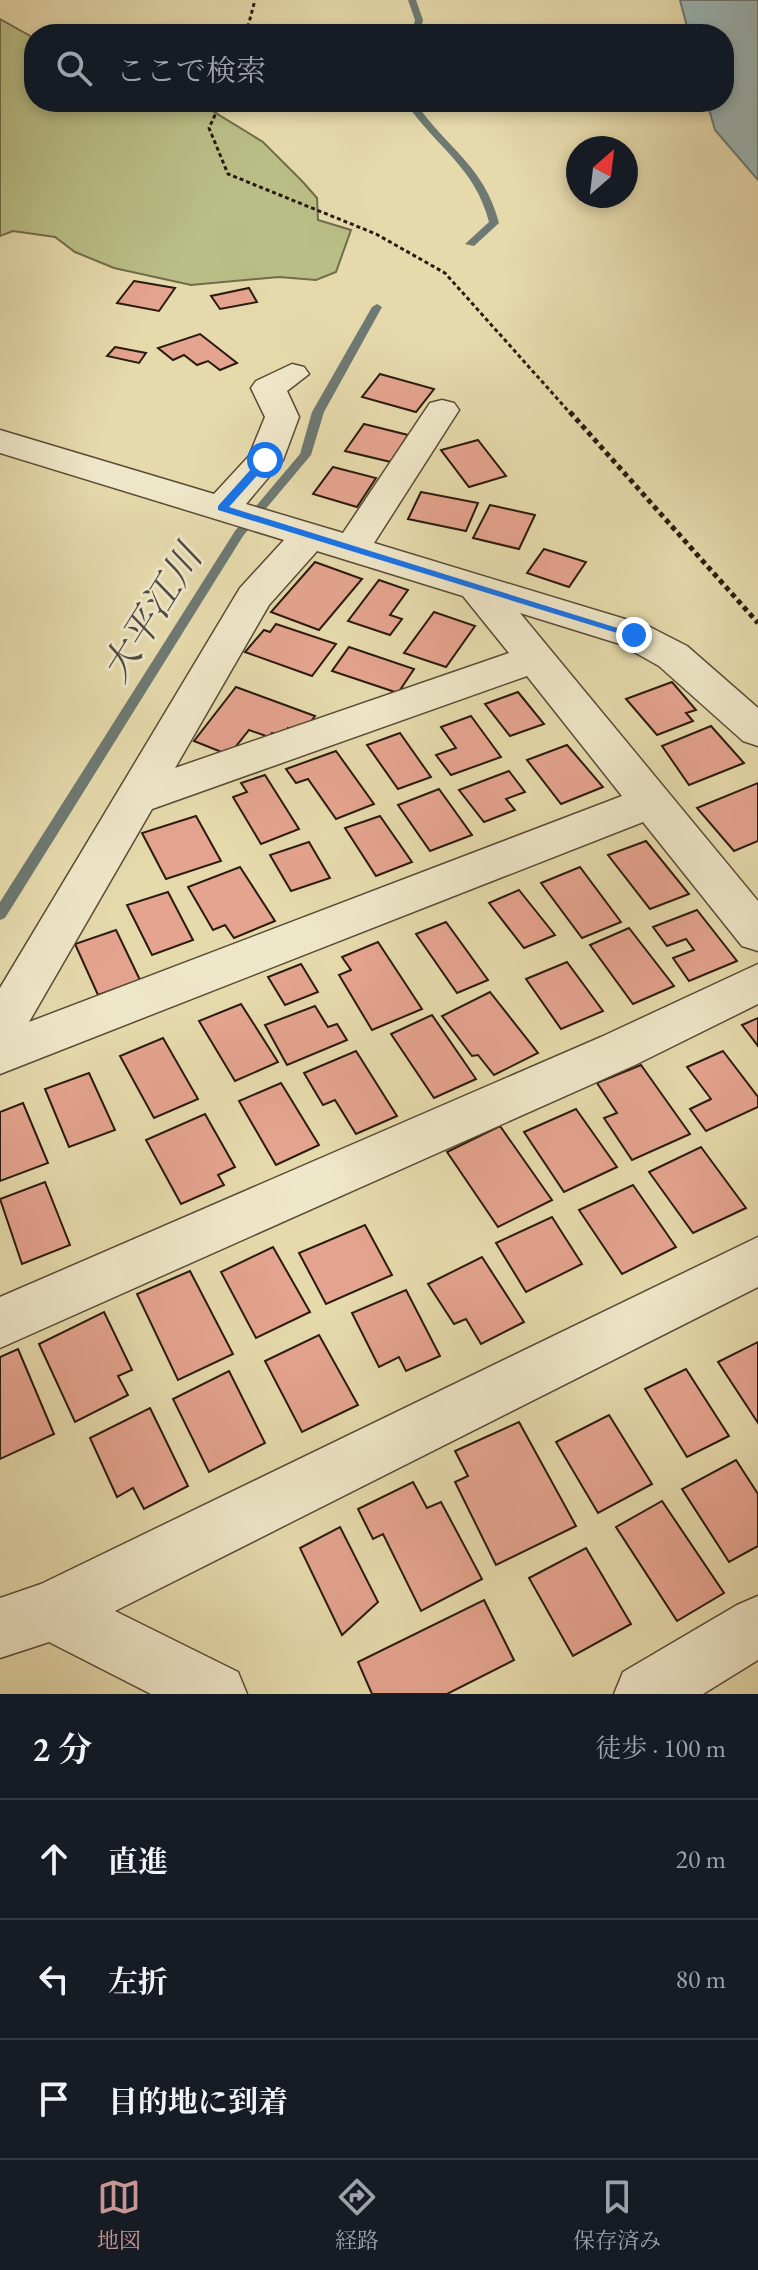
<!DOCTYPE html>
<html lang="ja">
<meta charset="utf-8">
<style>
:root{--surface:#171b24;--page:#20242c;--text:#f1f3f6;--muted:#9ea1a6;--line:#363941;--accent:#c59692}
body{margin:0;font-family:"EB Garamond","Noto Serif JP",serif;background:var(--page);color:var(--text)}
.compass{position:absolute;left:566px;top:136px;width:72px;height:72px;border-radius:50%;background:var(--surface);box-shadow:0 4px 12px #0003;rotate:28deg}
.stop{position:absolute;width:24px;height:24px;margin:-18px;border:6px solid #1a73e8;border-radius:50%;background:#fff}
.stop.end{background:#1a73e8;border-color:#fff;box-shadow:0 2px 8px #0008}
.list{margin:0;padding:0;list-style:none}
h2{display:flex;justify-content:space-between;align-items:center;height:104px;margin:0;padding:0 32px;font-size:34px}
h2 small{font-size:26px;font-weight:400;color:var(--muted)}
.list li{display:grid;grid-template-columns:52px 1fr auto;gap:24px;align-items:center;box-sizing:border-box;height:120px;padding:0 32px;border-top:2px solid var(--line)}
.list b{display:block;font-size:30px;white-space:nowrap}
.list em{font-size:26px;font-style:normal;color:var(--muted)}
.icon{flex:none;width:44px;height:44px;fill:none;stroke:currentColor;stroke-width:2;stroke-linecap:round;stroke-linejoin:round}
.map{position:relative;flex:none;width:758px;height:1694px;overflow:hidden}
.search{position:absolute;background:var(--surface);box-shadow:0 4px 12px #0003;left:24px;right:24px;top:24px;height:88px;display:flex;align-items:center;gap:20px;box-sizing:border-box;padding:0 28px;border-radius:32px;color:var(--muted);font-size:30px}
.sheet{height:464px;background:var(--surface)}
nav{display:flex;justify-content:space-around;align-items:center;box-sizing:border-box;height:112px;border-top:2px solid var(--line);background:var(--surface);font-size:22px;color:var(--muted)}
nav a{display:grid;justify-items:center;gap:4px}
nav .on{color:var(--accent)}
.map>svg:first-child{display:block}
.green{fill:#b9be86;stroke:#726c4a;stroke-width:2}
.water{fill:#9cb7b6;stroke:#6e7973;stroke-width:2}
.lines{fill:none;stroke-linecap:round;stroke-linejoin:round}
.stream{fill:#6e7973;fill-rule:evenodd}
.building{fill:#e5a48f;stroke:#2a1b0f;stroke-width:2}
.minor-casing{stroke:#594b36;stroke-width:3}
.path-far1{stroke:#2a1b0f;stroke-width:3;stroke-dasharray:4 3;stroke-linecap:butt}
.path{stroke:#2a1b0f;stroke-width:5;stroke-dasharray:5 4;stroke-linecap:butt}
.minor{fill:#efe7c9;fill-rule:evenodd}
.route{fill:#1a73e8}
.labels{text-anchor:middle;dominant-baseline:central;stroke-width:6;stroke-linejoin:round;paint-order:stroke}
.water-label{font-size:38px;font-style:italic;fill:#4c4a41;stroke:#efe7c9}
</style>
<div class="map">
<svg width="758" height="1694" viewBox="0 0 758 1694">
<rect width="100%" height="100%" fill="#e6daac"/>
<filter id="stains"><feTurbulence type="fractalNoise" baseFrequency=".0025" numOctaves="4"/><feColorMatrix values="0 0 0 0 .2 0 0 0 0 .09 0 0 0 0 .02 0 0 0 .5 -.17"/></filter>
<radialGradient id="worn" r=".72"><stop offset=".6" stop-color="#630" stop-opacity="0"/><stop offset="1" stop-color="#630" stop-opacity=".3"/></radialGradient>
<path class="green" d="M0 19 34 38V102H205L211 110 263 142 302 181 317 198 318 220 351 230 336 272 316 280 279 277 191 285 114 268 75 252 55 237 13 231 0 236Z"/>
<path class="water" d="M680 0H758V180L715 130 707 102H724V34H689Z"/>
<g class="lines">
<g class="stream">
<path d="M408 0H416L423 20 420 34H412L415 20Z"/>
<path d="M405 102H415C446 148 484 165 499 223L474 246 465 244 489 222C475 167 436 147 405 102Z"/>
<path d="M377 304 382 307 324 412 311 455 243 536 5 918 0 920V902L235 531 300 454 312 412 372 307Z"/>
</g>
</g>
<g class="building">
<path d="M134 281 175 288 159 311 117 303Z"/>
<path d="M249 288 257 302 220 309 211 296Z"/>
<path d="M200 334 237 363 220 370 208 361 197 365 184 355 173 360 158 348Z"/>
<path d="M115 347 146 353 139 363 107 356Z"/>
<path d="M380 374 434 389 416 412 362 397Z"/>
<path d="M364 424 408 435 391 462 345 451Z"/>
<path d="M478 440 506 476 469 487 441 450Z"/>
<path d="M333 467 376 478 357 507 313 494Z"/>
<path d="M421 492 478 503 466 531 408 519Z"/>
<path d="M490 505 535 515 519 549 473 538Z"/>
<path d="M544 549 586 562 569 587 527 573Z"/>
<path d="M315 562 362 579 319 630 271 612Z"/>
<path d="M379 580 408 590 390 615 402 619 390 635 348 621Z"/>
<path d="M434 612 475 626 446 667 404 653Z"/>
<path d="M276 624 336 644 312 676 245 652 264 630 270 632Z"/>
<path d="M349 647 414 669 398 693 332 671Z"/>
<path d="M672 682 696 710 686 713 693 721 657 735 626 699Z"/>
<path d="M236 687 315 716 302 733 288 728 282 736 272 733 269 737 249 730 229 755 194 741Z"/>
<path d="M518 692 544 724 510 736 485 704Z"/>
<path d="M471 716 501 757 451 775 436 755 456 748 441 727Z"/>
<path d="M711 726 744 763 689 785 662 746Z"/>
<path d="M400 733 431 777 398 789 367 745Z"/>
<path d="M567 745 603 787 561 804 527 760Z"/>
<path d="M336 751 374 804 336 819 308 779 296 783 286 769Z"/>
<path d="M509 771 525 792 506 799 515 810 484 822 459 790Z"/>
<path d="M265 775 299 829 261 844 233 797 247 792 241 783Z"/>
<path d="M758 783V841L734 851 697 808Z"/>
<path d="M439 789 472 835 430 851 398 805Z"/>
<path d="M196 816 221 861 166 879 142 833Z"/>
<path d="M380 816 412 862 376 876 345 828Z"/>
<path d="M646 841 689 894 650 909 608 855Z"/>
<path d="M309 842 330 878 291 891 270 855Z"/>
<path d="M240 867 275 921 234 938 225 925 213 930 188 887Z"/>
<path d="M580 867 621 922 582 938 541 883Z"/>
<path d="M519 890 555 935 524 948 489 903Z"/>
<path d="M168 892 193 940 152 955 127 905Z"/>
<path d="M697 910 737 961 689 981 673 958 694 950 686 939 667 946 653 927Z"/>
<path d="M446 922 488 980 457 993 416 934Z"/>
<path d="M629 928 674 986 633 1004 590 945Z"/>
<path d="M116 930 140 980 98 995 75 944Z"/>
<path d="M378 942 422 1009 372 1030 339 975 351 970 342 957Z"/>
<path d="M567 962 603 1011 561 1029 526 979Z"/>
<path d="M301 964 318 992 285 1005 268 977Z"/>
<path d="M490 992 538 1053 494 1075 478 1055 472 1056 442 1016Z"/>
<path d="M241 1004 278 1062 235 1081 199 1021Z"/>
<path d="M315 1006 328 1027 337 1024 347 1040 287 1065 265 1025Z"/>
<path d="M432 1015 476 1079 434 1098 391 1034Z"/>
<path d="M758 1018V1046L742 1025Z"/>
<path d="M163 1038 198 1099 154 1118 120 1056Z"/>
<path d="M356 1051 397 1116 356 1134 335 1100 323 1105 304 1073Z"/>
<path d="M723 1051 758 1097V1107L706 1131 690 1109 711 1099 687 1067Z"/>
<path d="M641 1065 690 1134 632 1160 604 1118 617 1113 597 1083Z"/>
<path d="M89 1073 115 1130 69 1147 45 1089Z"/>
<path d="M281 1083 319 1145 276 1165 239 1101Z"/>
<path d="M23 1103 48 1163 0 1181V1112Z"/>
<path d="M576 1109 617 1167 564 1192 524 1132Z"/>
<path d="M205 1114 235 1167 218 1175 224 1185 181 1204 146 1140Z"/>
<path d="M500 1126 552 1200 498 1227 447 1152Z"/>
<path d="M701 1147 746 1208 693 1233 649 1172Z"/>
<path d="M45 1182 70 1245 22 1264 0 1199Z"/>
<path d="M633 1185 676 1247 622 1274 579 1210Z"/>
<path d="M552 1217 582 1264 526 1292 496 1243Z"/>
<path d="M365 1225 392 1275 326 1304 299 1253Z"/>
<path d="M273 1247 310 1312 256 1338 221 1272Z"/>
<path d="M482 1257 524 1322 481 1344 466 1319 454 1324 428 1284Z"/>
<path d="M190 1271 233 1354 178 1380 137 1294Z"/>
<path d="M406 1290 440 1356 406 1371 399 1357 379 1367 352 1313Z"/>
<path d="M104 1312 132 1370 118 1376 128 1395 75 1422 39 1344Z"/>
<path d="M319 1335 358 1405 302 1432 265 1361Z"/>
<path d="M758 1342V1423L718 1362Z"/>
<path d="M18 1349 54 1434 0 1459V1357Z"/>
<path d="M686 1369 729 1436 687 1457 645 1389Z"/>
<path d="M229 1371 265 1443 209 1472 173 1399Z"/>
<path d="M150 1408 188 1486 144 1509 133 1488 117 1497 90 1438Z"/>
<path d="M609 1415 652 1484 598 1513 556 1442Z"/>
<path d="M519 1422 576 1526 496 1565 455 1482 468 1476 455 1451Z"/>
<path d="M736 1460 758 1494V1546L729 1562 682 1489Z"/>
<path d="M413 1482 427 1508 441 1502 482 1579 421 1611 383 1534 373 1539 358 1509Z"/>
<path d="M662 1501 724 1593 677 1621 616 1527Z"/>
<path d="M340 1527 378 1602 342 1635 300 1548Z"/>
<path d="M586 1548 631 1624 573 1656 529 1578Z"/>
<path d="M484 1600 514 1660 447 1694H372L358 1662Z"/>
</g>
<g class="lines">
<g class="minor-casing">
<g id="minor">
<path d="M292 364 304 367 309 374 287 391 299 417 283 460 246 504 343 533 430 403 442 400 454 403 459 410 374 543 648 626 687 646 758 708V746L743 741 659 666 620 644 520 613 758 901V951L742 946 643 822 0 1074V988L240 588 284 540 0 453V430L214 494 249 456 265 417 251 388 256 381ZM317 551 463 596 509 653 175 768 269 605ZM527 676 622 796 29 1022 152 809Z"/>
<path d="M758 964V1004L635 1065 0 1348V1297L601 1037Z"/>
<path d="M758 1237V1287L115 1611 238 1672 247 1694H151L49 1642 0 1658V1598L41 1584Z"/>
<path d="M758 1596V1660L703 1694H614L623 1672 737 1605Z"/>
</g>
</g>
<g class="path-far1">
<path d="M246 34 255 0"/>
<path d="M221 102 209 128 228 174 376 234 445 273 571 414"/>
</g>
<path class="path" d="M570 412 758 623"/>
<use href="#minor" class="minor"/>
</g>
<path class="route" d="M261 458 271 460 229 507 640 635 630 637 218 510V506Z"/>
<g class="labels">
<g class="water-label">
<text transform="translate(151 613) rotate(-58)">大平江川</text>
</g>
</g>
<rect width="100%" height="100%" filter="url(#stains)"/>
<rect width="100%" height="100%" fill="url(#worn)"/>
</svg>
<svg class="compass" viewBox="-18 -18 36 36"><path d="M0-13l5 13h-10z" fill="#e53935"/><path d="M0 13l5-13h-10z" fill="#9ea1a6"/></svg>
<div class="stop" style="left:265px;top:460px"></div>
<div class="stop end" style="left:634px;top:635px"></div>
<div class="search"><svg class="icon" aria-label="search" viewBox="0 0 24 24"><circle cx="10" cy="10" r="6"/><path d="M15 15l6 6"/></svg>ここで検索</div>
</div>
<section class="sheet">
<h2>2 分<small>徒歩 · 100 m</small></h2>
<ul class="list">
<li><svg class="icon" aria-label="ahead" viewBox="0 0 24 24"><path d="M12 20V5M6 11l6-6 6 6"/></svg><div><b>直進</b></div><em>20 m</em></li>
<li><svg class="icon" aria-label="left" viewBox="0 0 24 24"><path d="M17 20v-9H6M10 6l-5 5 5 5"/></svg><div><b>左折</b></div><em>80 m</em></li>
<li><svg class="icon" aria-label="arrive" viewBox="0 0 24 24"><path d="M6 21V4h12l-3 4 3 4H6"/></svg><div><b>目的地に到着</b></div></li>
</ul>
</section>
<nav>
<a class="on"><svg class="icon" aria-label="map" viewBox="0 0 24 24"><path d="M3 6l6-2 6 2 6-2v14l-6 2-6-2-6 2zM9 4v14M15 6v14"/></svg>地図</a>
<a><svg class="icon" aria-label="directions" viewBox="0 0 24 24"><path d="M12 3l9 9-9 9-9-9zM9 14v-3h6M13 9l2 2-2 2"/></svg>経路</a>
<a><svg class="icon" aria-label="saved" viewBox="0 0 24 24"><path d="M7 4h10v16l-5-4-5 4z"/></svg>保存済み</a>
</nav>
